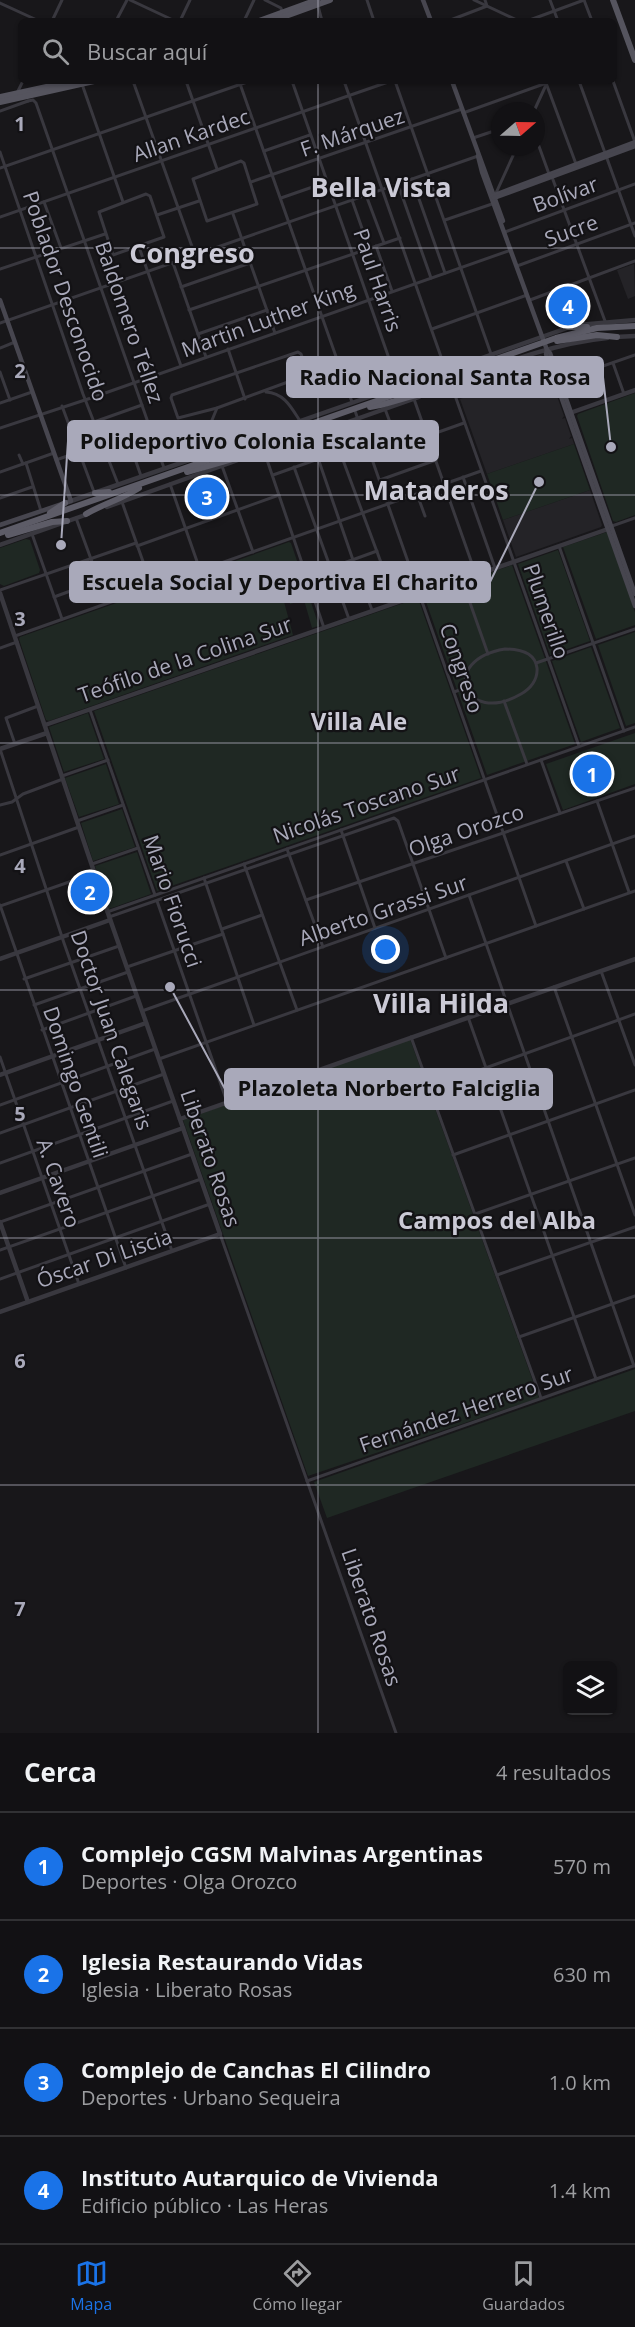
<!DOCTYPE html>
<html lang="es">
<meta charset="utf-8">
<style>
:root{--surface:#121114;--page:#1f1f22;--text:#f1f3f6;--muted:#9c9da0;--line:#313134;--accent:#1a73e8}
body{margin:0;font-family:"Open Sans",sans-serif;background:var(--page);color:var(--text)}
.controls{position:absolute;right:18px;bottom:18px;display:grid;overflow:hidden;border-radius:9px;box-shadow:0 2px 4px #0004}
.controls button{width:54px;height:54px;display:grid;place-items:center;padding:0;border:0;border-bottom:2px solid var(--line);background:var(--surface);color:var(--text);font:30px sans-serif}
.compass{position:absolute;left:491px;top:102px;width:54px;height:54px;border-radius:50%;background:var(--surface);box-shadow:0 2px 4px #0004;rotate:70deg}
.you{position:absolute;left:386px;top:950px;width:21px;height:21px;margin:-15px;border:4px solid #fff;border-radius:50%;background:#1a73e8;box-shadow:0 0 0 9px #1a73e833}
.badge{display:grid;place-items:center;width:39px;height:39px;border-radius:50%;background:var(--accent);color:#fff;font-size:20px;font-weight:700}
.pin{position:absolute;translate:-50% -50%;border:3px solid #fff;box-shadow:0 2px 6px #0006}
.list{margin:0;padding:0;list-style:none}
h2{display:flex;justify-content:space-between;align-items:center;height:78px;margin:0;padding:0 24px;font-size:26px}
h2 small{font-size:20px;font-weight:400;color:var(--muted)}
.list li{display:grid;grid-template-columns:39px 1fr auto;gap:18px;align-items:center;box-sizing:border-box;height:108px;padding:0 24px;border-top:2px solid var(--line)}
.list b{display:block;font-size:22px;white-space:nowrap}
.list p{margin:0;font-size:20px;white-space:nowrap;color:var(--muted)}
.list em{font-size:20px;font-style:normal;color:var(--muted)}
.icon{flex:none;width:33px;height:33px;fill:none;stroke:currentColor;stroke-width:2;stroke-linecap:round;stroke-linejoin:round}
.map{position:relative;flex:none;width:635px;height:1733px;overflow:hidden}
.search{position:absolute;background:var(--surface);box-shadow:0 2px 4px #0004;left:18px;right:18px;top:18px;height:66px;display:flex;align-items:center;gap:15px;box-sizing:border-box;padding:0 21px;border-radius:9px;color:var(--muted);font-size:22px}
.sheet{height:510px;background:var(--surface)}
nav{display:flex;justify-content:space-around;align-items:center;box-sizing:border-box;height:84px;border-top:2px solid var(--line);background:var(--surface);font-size:16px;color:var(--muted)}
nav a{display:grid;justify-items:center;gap:3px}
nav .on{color:var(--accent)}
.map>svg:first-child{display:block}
.built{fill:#242327}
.green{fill:#1f2823}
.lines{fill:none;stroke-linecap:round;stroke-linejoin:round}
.minor{stroke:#39383f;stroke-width:3}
.tertiary{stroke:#39383f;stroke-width:4.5}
.secondary{stroke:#47464f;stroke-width:4.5}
.primary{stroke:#55545e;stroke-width:6}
.trunk{stroke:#5d5c67;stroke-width:6}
.grid{fill:none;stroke:#a9a9ba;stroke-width:1.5;stroke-opacity:0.55}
.labels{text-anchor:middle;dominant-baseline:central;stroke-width:4.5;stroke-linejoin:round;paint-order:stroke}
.street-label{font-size:21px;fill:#a9a9ba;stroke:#131215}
.quarter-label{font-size:24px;font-weight:bold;fill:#cbcad6;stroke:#131215}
.district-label{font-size:27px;font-weight:bold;fill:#cbcad6;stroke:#131215}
.grid-label{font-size:20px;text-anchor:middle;font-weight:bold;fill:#a9a9ba;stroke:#131215;stroke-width:4.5;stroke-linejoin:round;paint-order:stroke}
.leader{fill:none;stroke:#a9a9ba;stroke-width:2}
.callout-dot{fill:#a9a9ba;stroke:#131215;stroke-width:2}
.callout{fill:#a9a9ba;stroke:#a9a9ba;stroke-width:2}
.callout-label{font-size:22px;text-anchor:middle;font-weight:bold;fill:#111}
</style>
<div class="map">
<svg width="635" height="1733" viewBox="0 0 635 1733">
<rect width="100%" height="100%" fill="#18171a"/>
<g class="built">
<path d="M634 264 635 296 628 299 617 270Z"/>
<path d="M540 355 543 356 564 416 562 419 565 418 571 436 569 439 572 438 574 444 487 474 460 399 502 384 497 370Z"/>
<path d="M590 490 602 525 601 527 516 557 503 520Z"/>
</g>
<g class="green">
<path d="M635 393V515L616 522 613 521 577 416 578 414Z"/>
<path d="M574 444 590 490 503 520 487 474Z"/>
<path d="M607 532 635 612V625L596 639 563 547Z"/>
<path d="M26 539 30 540 40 570 39 573 4 586 0 584V548Z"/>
<path d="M289 542 291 543 319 626 312 628 304 600 290 604 288 597 283 598 293 635 49 721 46 720 19 639 20 637Z"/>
<path d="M558 550 590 641 550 655 518 564Z"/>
<path d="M512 565 575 744 487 775 424 596Z"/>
<path d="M418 598 481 778 157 891 94 711Z"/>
<path d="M635 632V723L626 726 598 645Z"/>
<path d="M591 647 620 728 581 742 552 661Z"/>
<path d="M88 713 104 759 64 772 49 727Z"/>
<path d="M635 733V784L563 810 546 764Z"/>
<path d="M106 764 119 804 79 817 65 778Z"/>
<path d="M122 809 135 847 93 861 81 823Z"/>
<path d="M137 852 151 894 109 909 95 866Z"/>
<path d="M410 1039 539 1398 308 1476 183 1120Z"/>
<path d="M635 1369V1411L327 1518 314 1482Z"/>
</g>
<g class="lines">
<g class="minor">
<path d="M130 0 175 21"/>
<path d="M265 0 281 8 282 12"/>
<path d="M367 0 374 21"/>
<path d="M474 0 519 21"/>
<path d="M550 0 558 21"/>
<path d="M584 0 592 21"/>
<path d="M0 3 39 21"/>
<path d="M318 6 322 21"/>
<path d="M52 21 62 0"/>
<path d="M116 21 127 0"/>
<path d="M180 21 190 0"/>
<path d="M244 21 254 0"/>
<path d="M448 21 487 6 485 0"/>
<path d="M527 21 584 0"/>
<path d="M133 81 195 255"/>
<path d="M186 81 217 169"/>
<path d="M239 81 352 402"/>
<path d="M292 81 399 387"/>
<path d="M344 81 446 371"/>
<path d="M395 81 491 354"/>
<path d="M579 81 635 236"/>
<path d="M613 81 635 142"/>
<path d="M546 83 576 164"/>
<path d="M82 84 123 202"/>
<path d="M17 93 23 81"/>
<path d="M28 101 33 100 36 103 164 468"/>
<path d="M0 111 28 101"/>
<path d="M534 111 546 85"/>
<path d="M463 113 552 81"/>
<path d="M473 138 500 129"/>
<path d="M536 138 549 174 552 177 605 321"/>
<path d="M264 151 310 135"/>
<path d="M0 152 83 394 118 484"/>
<path d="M241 161 244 163 257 204 207 221 193 179Z"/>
<path d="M0 168 250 81"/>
<path d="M412 179 445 273"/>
<path d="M251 182 462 109"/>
<path d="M398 184 431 278"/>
<path d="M496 193 517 147"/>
<path d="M146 194 150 196 164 237 113 255 99 212Z"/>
<path d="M366 195 384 243"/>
<path d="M281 198 327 182"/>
<path d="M352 200 369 248"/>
<path d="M44 202 61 248"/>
<path d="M233 214 275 333"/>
<path d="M157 215 199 201"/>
<path d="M0 217 391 81"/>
<path d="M445 220 495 203"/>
<path d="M505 232 635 184"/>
<path d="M376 246 392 291"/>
<path d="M139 247 181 366"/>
<path d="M173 263 206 357"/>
<path d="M517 266 635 223"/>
<path d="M0 269 105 234"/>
<path d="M181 287 250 263"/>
<path d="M530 300 635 261"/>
<path d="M189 310 400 238"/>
<path d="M0 323 478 156"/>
<path d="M432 329 527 295"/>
<path d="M198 334 267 310"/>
<path d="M0 348 15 342"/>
<path d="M228 349 245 399"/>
<path d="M298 352 301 354 308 372 307 375 217 408 178 418 171 398 172 395Z"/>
<path d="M613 363 624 394"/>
<path d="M0 372 10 400"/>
<path d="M560 381 635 355"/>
<path d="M451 384 579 746"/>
<path d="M266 392C284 393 291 407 300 421"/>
<path d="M414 399 476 575"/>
<path d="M0 403 32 392"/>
<path d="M62 406 94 492"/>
<path d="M354 408 536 926"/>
<path d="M385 409 399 446"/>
<path d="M94 422 142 405"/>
<path d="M0 428 91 398 511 250"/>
<path d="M310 435 353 560"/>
<path d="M127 436 141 476"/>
<path d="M264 451 324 628"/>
<path d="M212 452 210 425 217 408"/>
<path d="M340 452 396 603"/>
<path d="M19 455 23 464"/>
<path d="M371 456 464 423"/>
<path d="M56 460 150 427"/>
<path d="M26 463 41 511"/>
<path d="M222 466 253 552"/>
<path d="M294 467 349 619"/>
<path d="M0 472 54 453"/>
<path d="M273 475 366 442"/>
<path d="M463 477 495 568"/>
<path d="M380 480 436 460"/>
<path d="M170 484 200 570"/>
<path d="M417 494 425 516"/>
<path d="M0 498 32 487"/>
<path d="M122 502 152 587"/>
<path d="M76 518 99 581"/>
<path d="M612 526 635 518"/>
<path d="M32 534 62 619"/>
<path d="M137 546 279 495"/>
<path d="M559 546 624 731"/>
<path d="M330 568 377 551"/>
<path d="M360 578 372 610"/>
<path d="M462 580 488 654"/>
<path d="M337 587 383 570"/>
<path d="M0 590 136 543"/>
<path d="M54 597 117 574 120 576 127 595"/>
<path d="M15 636 481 471"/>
<path d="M0 648 17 642"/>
<path d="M505 649C518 649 535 652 537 668 538 680 530 689 521 694 464 727 438 660 505 649Z"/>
<path d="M536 663 635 629"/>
<path d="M454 692 465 688"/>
<path d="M504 701 527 764"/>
<path d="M90 710 155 895"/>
<path d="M15 744 6 718 38 706"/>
<path d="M0 749 64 943 172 1251"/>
<path d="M541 760 560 813"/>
<path d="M62 776 108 760"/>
<path d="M597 801 629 892"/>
<path d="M0 805 12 802 23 794 63 779"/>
<path d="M77 821 123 805"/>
<path d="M341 830 375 928"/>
<path d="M287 849 323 947"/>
<path d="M0 855 79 827"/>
<path d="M566 861 584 909"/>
<path d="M92 864 138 848"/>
<path d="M244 864 297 1010"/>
<path d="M204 878 254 1025"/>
<path d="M469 895 634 1366"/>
<path d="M306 900 635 788"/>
<path d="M157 901 227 1102"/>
<path d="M0 905 126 1268"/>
<path d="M0 906 95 873"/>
<path d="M107 912 635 727"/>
<path d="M109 917 394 818 398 821 446 958"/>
<path d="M222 929 262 915"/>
<path d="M127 967 223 934"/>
<path d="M601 971 635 1065"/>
<path d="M24 979 119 946"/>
<path d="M554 987 635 1215"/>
<path d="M34 1005 128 972"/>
<path d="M142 1011 635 836"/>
<path d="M468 1017 596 1379"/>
<path d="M42 1030 136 996"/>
<path d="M411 1037 541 1398"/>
<path d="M0 1057 79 1284"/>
<path d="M159 1059 635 891"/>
<path d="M430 1088 635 1014"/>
<path d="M0 1105 155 1049"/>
<path d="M0 1133 164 1074"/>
<path d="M453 1155 635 1090"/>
<path d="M0 1163 173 1101"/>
<path d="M475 1214 635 1158"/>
<path d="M0 1222 192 1154"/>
<path d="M220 1234 396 1733"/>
<path d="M0 1250 201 1179"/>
<path d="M497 1275 635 1227"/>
<path d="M0 1279 210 1204"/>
<path d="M519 1337 635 1296"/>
<path d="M307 1481 633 1366"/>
</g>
<g class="tertiary">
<path d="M578 325 635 320"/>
<path d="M615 337 635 336"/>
<path d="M391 390 570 327"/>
<path d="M430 393C440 389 449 384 459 380 507 362 556 343 607 338"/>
<path d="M570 413 635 390"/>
<path d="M286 426 383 392"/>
<path d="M277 447 419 397"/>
<path d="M246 458 266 451"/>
<path d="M71 501 273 431"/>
<path d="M107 507 238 460"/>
<path d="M0 545 88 514"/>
<path d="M0 593 111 922 220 1234 0 1312"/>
<path d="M45 725 608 529"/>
<path d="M0 749 47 733"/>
<path d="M0 959 110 920"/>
<path d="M0 1075 146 1023"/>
<path d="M180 1119 635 959"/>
<path d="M0 1193 183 1128"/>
<path d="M0 1222 28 1302"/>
</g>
<g class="secondary">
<path d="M423 0 431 21"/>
<path d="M452 81 503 221"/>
<path d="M478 156 482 172 547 350 546 354 635 606"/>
<path d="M492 196 635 142"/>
<path d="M494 198 635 146"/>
<path d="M0 300 71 501 0 525"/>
<path d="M547 350 550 353 635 594"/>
</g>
<g class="primary">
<path d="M613 0 635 60"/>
<path d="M259 21 317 0"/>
<path d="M272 21 330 0"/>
<path d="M0 97 74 81"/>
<path d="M0 102 94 81"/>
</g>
<g class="trunk">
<path d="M568 327H587"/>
<path d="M557 341 597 335 617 337"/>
<path d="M380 393 395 391"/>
<path d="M370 407C391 404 410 394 431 393"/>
<path d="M271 431 293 427"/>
<path d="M237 447 252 438"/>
<path d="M264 451 286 439 326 422"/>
<path d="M187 472 232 459 247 457"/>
<path d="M95 493 109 492"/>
<path d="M50 513 65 503"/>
<path d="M86 514C103 504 122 499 139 488"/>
<path d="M0 533 556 338 597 328 635 326"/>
<path d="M8 535 52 522 67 521"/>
</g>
</g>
<path class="grid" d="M318 0V21M318 81V1733M0 248H635M0 495H635M0 743H635M0 990H635M0 1238H635M0 1485H635"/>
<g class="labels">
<g class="street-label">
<text transform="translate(352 132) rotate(-19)">F. Márquez</text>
<text transform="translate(191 135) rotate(-19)">Allan Kardec</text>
<text transform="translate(565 194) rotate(-20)">Bolívar</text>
<text transform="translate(571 230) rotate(-20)">Sucre</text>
<text transform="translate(378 280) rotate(71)">Paul Harris</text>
<text transform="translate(66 296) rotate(71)">Poblador Desconocido</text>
<text transform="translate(268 319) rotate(-20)">Martin Luther King</text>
<text transform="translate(130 322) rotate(71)">Baldomero Téllez</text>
<text transform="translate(547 611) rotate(71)">Plumerillo</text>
<text transform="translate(185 659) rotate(-19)">Teófilo de la Colina Sur</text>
<text transform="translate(462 668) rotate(71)">Congreso</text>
<text transform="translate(366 804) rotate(-19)">Nicolás Toscano Sur</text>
<text transform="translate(466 830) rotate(-19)">Olga Orozco</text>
<text transform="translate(173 901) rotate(71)">Mario Fiorucci</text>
<text transform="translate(383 910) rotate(-19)">Alberto Grassi Sur</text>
<text transform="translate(112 1030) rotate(71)">Doctor Juan Calegaris</text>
<text transform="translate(76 1082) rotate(71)">Domingo Gentili</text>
<text transform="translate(211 1158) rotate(71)">Liberato Rosas</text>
<text transform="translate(59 1183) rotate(71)">A. Cavero</text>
<text transform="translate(104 1258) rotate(-19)">Óscar Di Liscia</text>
<text transform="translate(466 1409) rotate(-19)">Fernández Herrero Sur</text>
<text transform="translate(372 1617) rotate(71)">Liberato Rosas</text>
</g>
<g class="quarter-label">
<text x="359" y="720">Villa Ale</text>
<text x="497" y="1219">Campos del Alba</text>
</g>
<g class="district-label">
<text x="381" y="186">Bella Vista</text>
<text x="192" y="252">Congreso</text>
<text x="436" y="489">Mataderos</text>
<text x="441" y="1002">Villa Hilda</text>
</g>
</g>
<g class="grid-label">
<text x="20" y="131">1</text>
<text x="20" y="378">2</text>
<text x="20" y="626">3</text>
<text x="20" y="873">4</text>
<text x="20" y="1121">5</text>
<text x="20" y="1368">6</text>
<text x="20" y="1616">7</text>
</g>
<path class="leader" d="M611 447L603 377M61 545L68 441M539 482L490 582M170 987L225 1089"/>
<g class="callout-dot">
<circle cx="611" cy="447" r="6"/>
<circle cx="61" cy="545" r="6"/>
<circle cx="539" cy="482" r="6"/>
<circle cx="170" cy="987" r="6"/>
</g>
<g class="callout">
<rect x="287" y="357" width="316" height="40" rx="6"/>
<rect x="68" y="421" width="370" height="40" rx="6"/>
<rect x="70" y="562" width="420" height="40" rx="6"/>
<rect x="225" y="1069" width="327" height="40" rx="6"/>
</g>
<g class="callout-label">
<text x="445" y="385">Radio Nacional Santa Rosa</text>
<text x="253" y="449">Polideportivo Colonia Escalante</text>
<text x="280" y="590">Escuela Social y Deportiva El Charito</text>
<text x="389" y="1096">Plazoleta Norberto Falciglia</text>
</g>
</svg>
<div class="controls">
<button><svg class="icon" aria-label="layers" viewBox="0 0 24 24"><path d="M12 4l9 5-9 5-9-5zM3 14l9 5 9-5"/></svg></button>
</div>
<svg class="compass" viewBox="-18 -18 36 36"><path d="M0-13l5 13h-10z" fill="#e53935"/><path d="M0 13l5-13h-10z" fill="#9c9da0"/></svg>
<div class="you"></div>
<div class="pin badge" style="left:592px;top:774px">1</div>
<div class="pin badge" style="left:90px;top:892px">2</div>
<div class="pin badge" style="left:207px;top:497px">3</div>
<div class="pin badge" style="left:568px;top:306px">4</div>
<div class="search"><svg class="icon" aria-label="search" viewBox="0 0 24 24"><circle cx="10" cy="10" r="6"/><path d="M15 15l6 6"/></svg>Buscar aquí</div>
</div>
<section class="sheet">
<h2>Cerca<small>4 resultados</small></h2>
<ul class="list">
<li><span class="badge">1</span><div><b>Complejo CGSM Malvinas Argentinas</b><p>Deportes · Olga Orozco</p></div><em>570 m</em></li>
<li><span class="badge">2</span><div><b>Iglesia Restaurando Vidas</b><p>Iglesia · Liberato Rosas</p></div><em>630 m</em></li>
<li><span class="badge">3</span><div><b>Complejo de Canchas El Cilindro</b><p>Deportes · Urbano Sequeira</p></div><em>1.0 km</em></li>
<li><span class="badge">4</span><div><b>Instituto Autarquico de Vivienda</b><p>Edificio público · Las Heras</p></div><em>1.4 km</em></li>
</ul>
</section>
<nav>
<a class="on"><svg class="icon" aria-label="map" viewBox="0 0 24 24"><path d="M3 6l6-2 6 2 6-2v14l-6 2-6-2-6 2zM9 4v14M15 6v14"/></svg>Mapa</a>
<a><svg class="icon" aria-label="directions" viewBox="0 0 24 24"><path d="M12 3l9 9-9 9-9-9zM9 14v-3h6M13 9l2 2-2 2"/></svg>Cómo llegar</a>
<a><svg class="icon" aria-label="saved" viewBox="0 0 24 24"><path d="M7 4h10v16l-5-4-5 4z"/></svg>Guardados</a>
</nav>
